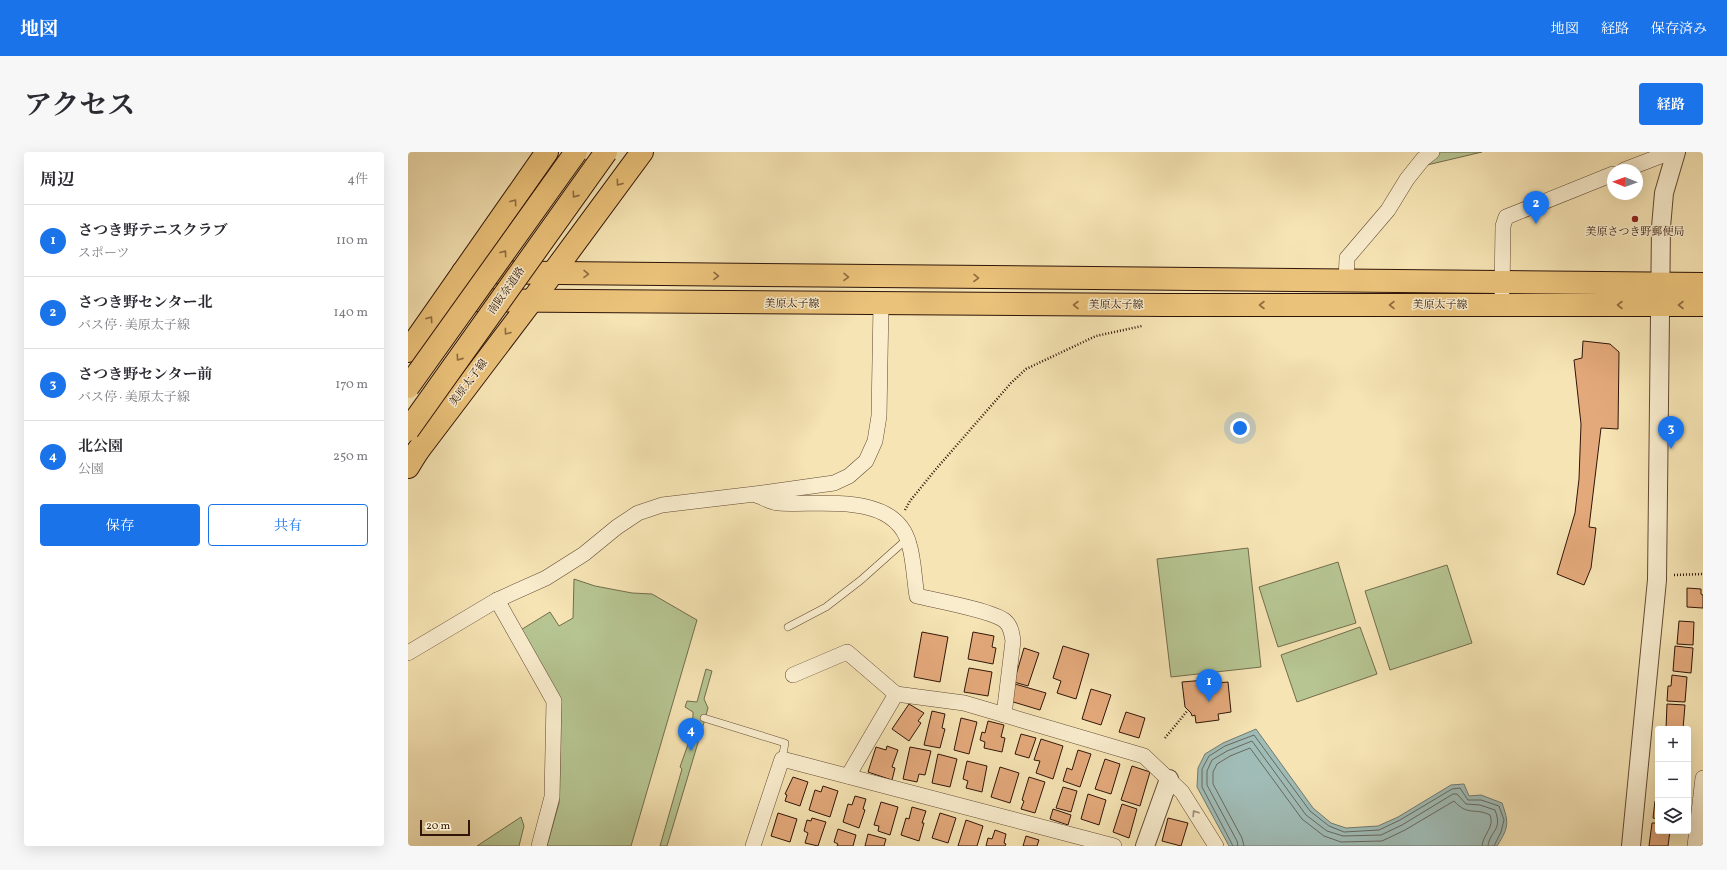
<!DOCTYPE html>
<html lang="ja">
<meta charset="utf-8">
<style>
:root{--surface:#fff;--page:#f7f7f7;--text:#2b2b33;--muted:#7c7c81;--line:#e1e1e2;--accent:#1a73e8}
body{margin:0;font-family:Vollkorn,"Noto Serif JP",serif;background:var(--page);color:var(--text)}
.controls{position:absolute;right:12px;bottom:12px;display:grid;overflow:hidden;border-radius:4px;box-shadow:0 4px 16px #0002}
.controls button{width:36px;height:36px;display:grid;place-items:center;padding:0;border:0;border-bottom:1px solid var(--line);background:var(--surface);color:var(--text);font:20px sans-serif}
.compass{position:absolute;left:1199px;top:12px;width:36px;height:36px;border-radius:50%;background:var(--surface);box-shadow:0 4px 16px #0002;rotate:271deg}
.scale{position:absolute;left:12px;bottom:10px;width:50px;box-sizing:border-box;padding-left:4px;border:2px solid #301508;border-top:0;font-size:11px;line-height:14px;white-space:nowrap;color:#301508;-webkit-text-stroke:3px #f9edce;paint-order:stroke}
.you{position:absolute;left:832px;top:276px;width:14px;height:14px;margin:-10px;border:3px solid #fff;border-radius:50%;background:#1a73e8;box-shadow:0 0 0 6px #1a73e833}
.badge{display:grid;place-items:center;width:26px;height:26px;border-radius:50%;background:var(--accent);color:#fff;font-size:13px;font-weight:700}
.pin{position:absolute;translate:-50% -33px;filter:drop-shadow(0 1px 2px #0008)}
.pin::after{content:'';position:absolute;top:21px;width:14px;height:12px;background:inherit;clip-path:polygon(0 0,100% 0,50% 100%)}
.list{margin:0;padding:0;list-style:none}
h2{display:flex;justify-content:space-between;align-items:center;height:52px;margin:0;padding:0 16px;font-size:17px}
h2 small{font-size:13px;font-weight:400;color:var(--muted)}
.list li{display:grid;grid-template-columns:26px 1fr auto;gap:12px;align-items:center;box-sizing:border-box;height:72px;padding:0 16px;border-top:1px solid var(--line)}
.list b{display:block;font-size:15px;white-space:nowrap}
.list p{margin:0;font-size:13px;white-space:nowrap;color:var(--muted)}
.list em{font-size:13px;font-style:normal;color:var(--muted)}
.actions{display:flex;gap:8px;padding:12px 16px}
.actions a{flex:1;padding:9px 0;border:1px solid var(--accent);border-radius:4px;text-align:center;font-size:14px;color:var(--accent)}
.actions .main{background:var(--accent);color:#fff}
.icon{flex:none;width:22px;height:22px;fill:none;stroke:currentColor;stroke-width:2;stroke-linecap:round;stroke-linejoin:round}
.map{position:relative;flex:none;width:1295px;height:694px;overflow:hidden;border-radius:4px}
header{display:flex;align-items:center;gap:24px;box-sizing:border-box;height:56px;padding:0 20px;background:var(--accent);color:#fff}
header strong{font-size:19px}
nav{display:flex;gap:22px;margin-inline-start:auto;font-size:14px}
.intro{display:flex;align-items:center;justify-content:space-between;box-sizing:border-box;height:96px;padding:0 24px}
h1{margin:0;font-size:28px}
.button{padding:10px 18px;border-radius:4px;background:var(--accent);color:#fff;font-size:14px;font-weight:700}
main{display:flex;gap:24px;padding:0 24px}
aside{flex:1;background:var(--surface);border-radius:4px;box-shadow:0 4px 16px #0002}
.map>svg:first-child{display:block}
.green{fill:#b6c592;stroke:#736d4d}
.water{fill:#a0bcb6;stroke:#737970}
.lines{fill:none;stroke-linecap:round;stroke-linejoin:round}
.shore{stroke:#68685f;stroke-width:1}
.building{fill:#e4a97b;stroke:#301508}
.service-casing{stroke:#624933;stroke-width:8}
.minor-casing{stroke:#624933;stroke-width:16}
.tertiary-casing{stroke:#624933;stroke-width:20}
.primary-casing{stroke:#301508;stroke-width:24}
.motorway-casing{stroke:#301508;stroke-width:24}
.path{stroke:#301508;stroke-width:2.5;stroke-dasharray:1 2;stroke-linecap:butt}
.service{stroke:#f9edce;stroke-width:7}
.minor{stroke:#f9edce;stroke-width:15}
.tertiary{stroke:#f9edce;stroke-width:18}
.primary{stroke:#ebc27a;stroke-width:22}
.motorway{stroke:#ebc27a;stroke-width:22}
.motorway-bridge-casing{stroke:#301508;stroke-width:24;stroke-linecap:butt}
.motorway-bridge{stroke:#ebc27a;stroke-width:22}
.oneway{stroke:#8e6c41}
.oneway2{stroke:#9f8c75}
.poi-dot{fill:#8f2418;stroke:#f9edce;stroke-width:1.5}
.labels{text-anchor:middle;dominant-baseline:central;stroke-width:3;stroke-linejoin:round;paint-order:stroke}
.poi-label{font-size:11px;fill:#301508;stroke:#f9edce}
.street-label{font-size:11px;fill:#301508;stroke:#f9edce}
</style>
<header>
<strong>地図</strong>
<nav><a>地図</a><a>経路</a><a>保存済み</a></nav>
</header>
<div class="intro"><h1>アクセス</h1><a class="button">経路</a></div>
<main>
<aside>
<h2>周辺<small>4件</small></h2>
<ul class="list">
<li><span class="badge">1</span><div><b>さつき野テニスクラブ</b><p>スポーツ</p></div><em>110 m</em></li>
<li><span class="badge">2</span><div><b>さつき野センター北</b><p>バス停 · 美原太子線</p></div><em>140 m</em></li>
<li><span class="badge">3</span><div><b>さつき野センター前</b><p>バス停 · 美原太子線</p></div><em>170 m</em></li>
<li><span class="badge">4</span><div><b>北公園</b><p>公園</p></div><em>250 m</em></li>
</ul>
<div class="actions"><a class="main">保存</a><a>共有</a></div>
</aside>
<div class="map">
<svg width="1295" height="694" viewBox="0 0 1295 694">
<rect width="100%" height="100%" fill="#f6e4b4"/>
<filter id="stains"><feTurbulence type="fractalNoise" baseFrequency=".005" numOctaves="4"/><feColorMatrix values="0 0 0 0 .2 0 0 0 0 .09 0 0 0 0 .02 0 0 0 .5 -.17"/></filter>
<radialGradient id="worn" r=".72"><stop offset=".6" stop-color="#630" stop-opacity="0"/><stop offset="1" stop-color="#630" stop-opacity=".3"/></radialGradient>
<g class="green">
<path d="M1019 0H1074L1019 13Z"/>
<path d="M840 396 853 515 763 525 749 407Z"/>
<path d="M930 410 948 471 870 495 851 435Z"/>
<path d="M1039 413 1064 491 982 518 957 439Z"/>
<path d="M166 427 187 434 224 441 244 442 289 468 223 694H139L151 651 153 548 111 479 142 460 151 474 165 466Z"/>
<path d="M952 475 969 522 889 550 873 503Z"/>
<path d="M298 517 304 519 296 547 300 556 295 574 259 694H252L274 617 272 615 283 584 279 583 280 577H273L274 572 281 571 285 565V560L277 555 279 549 289 550Z"/>
<path d="M113 665 116 674 111 694H69Z"/>
</g>
<path class="water" d="M848 577 905 656 923 671 938 676 970 674 990 665 1043 633 1056 632 1061 644 1073 643 1094 651C1101 671 1101 675 1089 694H821L789 635 790 616 797 602 815 591Z"/>
<g class="lines">
<g class="shore">
<path d="M825 694 794 635V617L801 604 817 594 846 583 902 659 921 674 936 680 971 678 992 668 1044 637 1052 636 1060 648H1073L1091 654 1096 668 1093 680 1086 694"/>
<path d="M830 694 829 689 799 633V619L804 608 819 599 844 589 898 663 919 679 935 684 973 683 994 673 1045 642H1049L1058 652 1072 653 1087 658C1095 679 1082 678 1080 694"/>
<path d="M836 694 834 686 805 632V620L809 612 822 604 842 596 894 667 916 684 933 690 974 689 997 678 1046 649C1061 665 1066 655 1082 663 1087 675 1075 682 1074 694"/>
</g>
</g>
<g class="building">
<path d="M1175 189 1202 192 1211 200 1210 277 1193 276 1181 375 1188 376 1183 416 1176 433 1149 422 1167 361 1171 327 1173 272 1166 208 1174 206Z"/>
<path d="M1279 436 1293 437V442L1295 443V456L1279 455Z"/>
<path d="M1271 469 1286 470 1285 493 1269 492Z"/>
<path d="M514 480 540 485 532 530 506 525Z"/>
<path d="M565 480 586 484 584 495 588 496 585 512 560 507Z"/>
<path d="M655 494 681 502 668 547 649 541 653 529 645 526Z"/>
<path d="M1267 494 1285 496 1283 521 1265 519Z"/>
<path d="M616 496 631 501 620 534 606 530Z"/>
<path d="M561 516 584 520 580 544 556 540Z"/>
<path d="M1264 523 1279 525 1277 550 1259 549 1260 534H1263Z"/>
<path d="M798 528 799 532 820 530 823 560 810 562 811 568 788 571 787 563 784 564 783 561 777 555 774 530Z"/>
<path d="M607 532 638 541 632 558 602 549Z"/>
<path d="M683 537 703 543 693 573 674 567Z"/>
<path d="M501 552 516 561 510 569 513 571 501 589 484 577Z"/>
<path d="M1259 552 1277 553 1275 577H1258Z"/>
<path d="M524 559 537 562 534 576 537 577 532 596 516 593Z"/>
<path d="M718 560 737 566 731 586 711 580Z"/>
<path d="M553 566 569 570 561 602 546 598Z"/>
<path d="M580 569 596 573 593 585 597 586 594 600 576 596 577 590 572 588 574 580 577 581Z"/>
<path d="M613 582 628 586 621 606 607 602Z"/>
<path d="M633 587 655 594 645 627 628 621 632 609 626 608Z"/>
<path d="M479 594 490 598 484 615 487 616 484 628 460 620 468 595 478 598Z"/>
<path d="M502 595 523 599 517 623 511 622 509 630 495 627Z"/>
<path d="M670 598 683 602 672 635 655 629 659 616 664 618Z"/>
<path d="M530 602 549 607 542 635 524 631Z"/>
<path d="M697 607 712 612 703 642 687 637Z"/>
<path d="M559 609 579 614 574 640 558 636 560 629 555 627Z"/>
<path d="M724 614 742 620 732 654 713 648Z"/>
<path d="M592 615 611 621 602 651 583 645Z"/>
<path d="M385 625 400 630 392 654 377 649 379 643 377 642Z"/>
<path d="M621 625 637 630 627 661 613 657 616 649 614 648Z"/>
<path d="M415 634 430 639 422 665 401 658 407 638 413 640Z"/>
<path d="M655 635 669 639 663 660 648 656Z"/>
<path d="M680 642 698 648 691 673 673 667Z"/>
<path d="M447 644 458 647 455 657 457 658 451 676 435 670 440 652 444 653Z"/>
<path d="M1250 644V667L1245 666 1247 649H1249Z"/>
<path d="M473 650 490 655 482 683 470 679 471 674 466 673Z"/>
<path d="M714 652 729 657 721 686 705 680Z"/>
<path d="M504 655 518 659 514 671H516L511 689 493 683 498 666 501 667Z"/>
<path d="M645 657 663 663 660 673 642 667Z"/>
<path d="M370 661 389 667 382 690 363 684Z"/>
<path d="M532 661 548 666 540 691 524 686Z"/>
<path d="M404 666 418 670 410 694 397 691 400 681 396 679 399 668 403 669Z"/>
<path d="M760 666 780 671 773 694 754 689Z"/>
<path d="M558 668 575 674 569 694H550Z"/>
<path d="M1244 671H1250V679H1262L1260 694H1241Z"/>
<path d="M430 677 448 683 445 694H429L430 692 426 690Z"/>
<path d="M587 678 598 682 596 691 598 692 597 694H578L580 686 584 687Z"/>
<path d="M460 682 478 687 476 694H457Z"/>
<path d="M618 684 631 688 629 694H615Z"/>
</g>
<g class="lines">
<g class="service-casing">
<g id="service">
<path d="M380 475 418 455 453 428 499 387"/>
<path d="M296 566 377 591 374 607"/>
</g>
</g>
<g class="minor-casing">
<g id="minor">
<path d="M1216 18 1263 0"/>
<path d="M938 130 939 106 980 58 999 27 1015 7 1024 0"/>
<path d="M1094 140 1095 74 1098 65 1205 22"/>
<path d="M348 343C355 345 363 351 371 351 411 354 487 339 501 392 506 408 506 427 509 444 526 448 586 459 597 469 603 474 604 482 605 489L596 563"/>
<path d="M89 448 146 549 144 645 131 694"/>
<path d="M0 501 89 448 138 426 176 402 209 375 230 361 254 353 347 342 426 331 441 324 458 309 467 289 471 264 473 152"/>
<path d="M385 523 439 500 488 542"/>
<path d="M440 624 488 542 556 551 736 604 774 640 808 694"/>
<path d="M345 694 374 607 706 694"/>
<path d="M1287 694 1295 626"/>
</g>
</g>
<g class="tertiary-casing">
<g id="tertiary">
<path d="M737 694 761 627"/>
<path d="M1223 694 1249 428 1253 75 1256 41 1268 0"/>
</g>
</g>
<g class="primary-casing">
<g id="primary">
<path d="M55 120 1295 132"/>
<path d="M36 148 757 153H1295"/>
<path d="M0 199 139 0"/>
<path d="M0 312 144 122 234 0"/>
</g>
</g>
<g class="motorway-casing">
<path id="motorway" d="M0 315 11 297"/>
</g>
<g class="path">
<path d="M497 358 502 349 528 317 603 231 618 217 688 184 734 174"/>
<path d="M1266 423 1295 422"/>
<path d="M757 586 780 558"/>
</g>
<use href="#service" class="service"/>
<use href="#minor" class="minor"/>
<use href="#tertiary" class="tertiary"/>
<use href="#primary" class="primary"/>
<use href="#motorway" class="motorway"/>
<g class="motorway-bridge-casing">
<g id="motorway-bridge">
<path d="M0 235 168 0"/>
<path d="M0 278 198 0"/>
</g>
</g>
<use href="#motorway-bridge" class="motorway-bridge"/>
</g>
<defs><path id="oneway-chevron" d="M-2-3.5L2.5 0L-2 3.5" fill="none" stroke-width="1.6" stroke-linecap="round" stroke-linejoin="round"/></defs>
<g class="oneway">
<use href="#oneway-chevron" transform="translate(211 31) rotate(126)"/>
<use href="#oneway-chevron" transform="translate(167 43) rotate(125)"/>
<use href="#oneway-chevron" transform="translate(106 50) rotate(-54)"/>
<use href="#oneway-chevron" transform="translate(96 101) rotate(-54)"/>
<use href="#oneway-chevron" transform="translate(178 122) rotate(1)"/>
<use href="#oneway-chevron" transform="translate(308 124) rotate(1)"/>
<use href="#oneway-chevron" transform="translate(438 125) rotate(1)"/>
<use href="#oneway-chevron" transform="translate(568 126) rotate(1)"/>
<use href="#oneway-chevron" transform="translate(668 153) rotate(-180)"/>
<use href="#oneway-chevron" transform="translate(854 153) rotate(180)"/>
<use href="#oneway-chevron" transform="translate(984 153) rotate(180)"/>
<use href="#oneway-chevron" transform="translate(1212 153) rotate(180)"/>
<use href="#oneway-chevron" transform="translate(1273 153) rotate(-180)"/>
<use href="#oneway-chevron" transform="translate(22 167) rotate(-55)"/>
<use href="#oneway-chevron" transform="translate(99 180) rotate(127)"/>
<use href="#oneway-chevron" transform="translate(51 206) rotate(125)"/>
</g>
<use class="oneway2" href="#oneway-chevron" transform="translate(787 661) rotate(-122)"/>
<circle class="poi-dot" cx="1227" cy="67" r="4"/>
<g class="labels">
<g class="poi-label">
<text x="1227" y="80">美原さつき野郵便局</text>
</g>
<g class="street-label">
<text transform="translate(99 139) rotate(-55)">南阪奈道路</text>
<text x="384" y="152">美原太子線</text>
<text x="708" y="153">美原太子線</text>
<text x="1032" y="153">美原太子線</text>
<text transform="translate(61 231) rotate(-53)">美原太子線</text>
</g>
</g>
<rect width="100%" height="100%" filter="url(#stains)"/>
<rect width="100%" height="100%" fill="url(#worn)"/>
</svg>
<div class="controls">
<button>+</button>
<button>−</button>
<button><svg class="icon" aria-label="layers" viewBox="0 0 24 24"><path d="M12 4l9 5-9 5-9-5zM3 14l9 5 9-5"/></svg></button>
</div>
<svg class="compass" viewBox="-18 -18 36 36"><path d="M0-13l5 13h-10z" fill="#e53935"/><path d="M0 13l5-13h-10z" fill="#7c7c81"/></svg>
<div class="scale">20 m</div>
<div class="you"></div>
<div class="pin badge" style="left:801px;top:550px">1</div>
<div class="pin badge" style="left:1128px;top:72px">2</div>
<div class="pin badge" style="left:1263px;top:297px">3</div>
<div class="pin badge" style="left:283px;top:599px">4</div>
</div>
</main>
